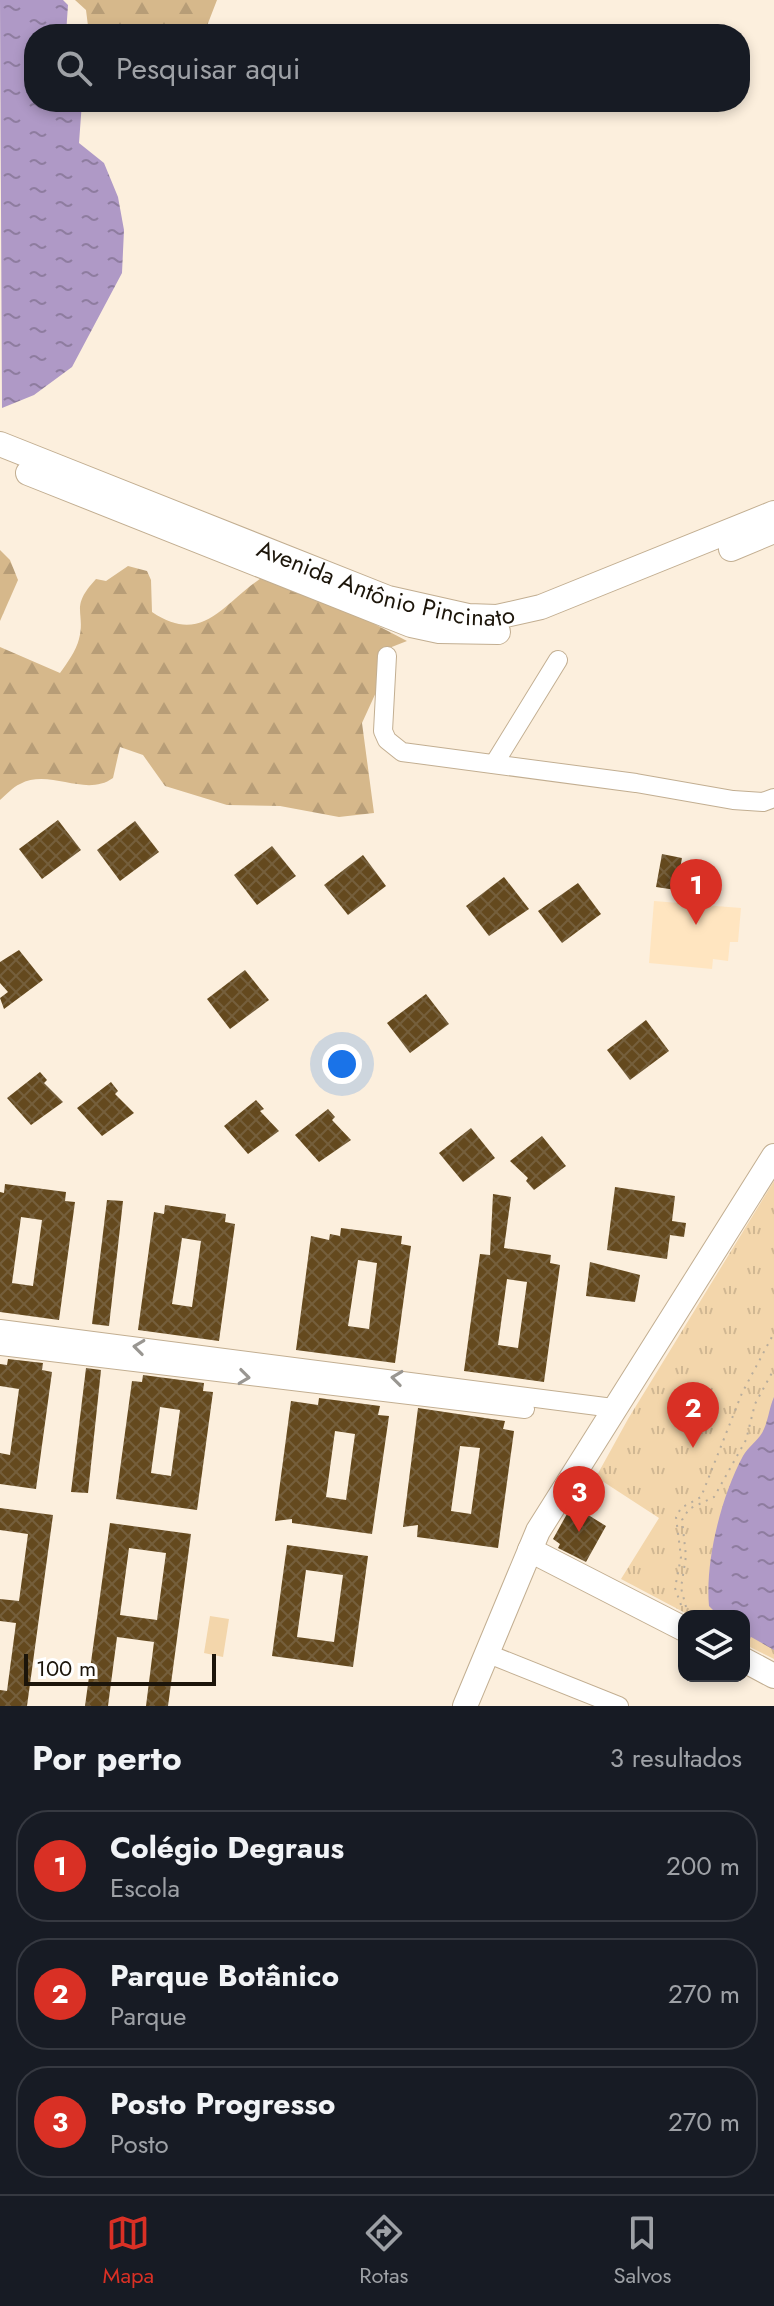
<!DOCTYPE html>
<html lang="pt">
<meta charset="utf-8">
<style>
:root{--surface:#171b24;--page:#242831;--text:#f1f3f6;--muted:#9ea1a6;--line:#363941;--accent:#d93025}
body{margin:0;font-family:Jost,sans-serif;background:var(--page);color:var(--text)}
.controls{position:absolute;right:24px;bottom:24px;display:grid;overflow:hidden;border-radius:16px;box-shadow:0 4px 12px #0003}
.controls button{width:72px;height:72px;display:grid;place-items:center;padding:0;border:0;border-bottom:2px solid var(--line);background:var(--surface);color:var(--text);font:40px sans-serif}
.scale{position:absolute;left:24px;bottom:20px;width:192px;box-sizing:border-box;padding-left:8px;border:4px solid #1c150a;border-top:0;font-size:22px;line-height:28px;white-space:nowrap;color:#1c150a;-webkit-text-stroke:6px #fff;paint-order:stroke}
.you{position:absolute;left:342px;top:1064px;width:28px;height:28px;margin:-20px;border:6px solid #fff;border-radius:50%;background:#1a73e8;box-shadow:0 0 0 12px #1a73e833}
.badge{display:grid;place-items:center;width:52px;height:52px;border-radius:50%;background:var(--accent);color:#fff;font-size:26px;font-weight:700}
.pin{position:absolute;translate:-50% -66px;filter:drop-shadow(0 2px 4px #0008)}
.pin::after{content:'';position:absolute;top:42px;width:28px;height:24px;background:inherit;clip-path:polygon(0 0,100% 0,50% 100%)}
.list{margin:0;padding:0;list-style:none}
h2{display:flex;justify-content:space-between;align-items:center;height:104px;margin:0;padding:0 32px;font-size:34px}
h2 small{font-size:26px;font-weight:400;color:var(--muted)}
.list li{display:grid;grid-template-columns:52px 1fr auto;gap:24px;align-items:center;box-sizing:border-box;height:112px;margin:0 16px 16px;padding:0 16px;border:2px solid var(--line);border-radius:32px}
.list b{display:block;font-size:30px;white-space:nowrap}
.list p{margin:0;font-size:26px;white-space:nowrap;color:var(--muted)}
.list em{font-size:26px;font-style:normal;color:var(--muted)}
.icon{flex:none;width:44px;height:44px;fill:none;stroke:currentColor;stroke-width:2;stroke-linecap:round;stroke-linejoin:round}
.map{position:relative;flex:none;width:774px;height:1706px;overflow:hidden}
.search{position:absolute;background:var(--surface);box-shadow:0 4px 12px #0003;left:24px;right:24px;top:24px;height:88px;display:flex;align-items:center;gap:20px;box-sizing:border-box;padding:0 28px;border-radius:32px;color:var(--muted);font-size:30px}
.sheet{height:488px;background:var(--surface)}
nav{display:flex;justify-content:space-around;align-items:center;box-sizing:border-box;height:112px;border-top:2px solid var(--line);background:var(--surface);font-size:22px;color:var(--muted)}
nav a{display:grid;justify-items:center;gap:4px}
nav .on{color:var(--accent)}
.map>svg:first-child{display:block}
.built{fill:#ffe5c0}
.grass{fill:#f3d6ab}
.forest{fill:url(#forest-firs)}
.park{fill:url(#park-tufts)}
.water{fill:url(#water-ripples)}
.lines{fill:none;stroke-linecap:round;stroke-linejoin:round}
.stream{stroke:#af99c6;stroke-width:4}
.building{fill:url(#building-cross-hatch);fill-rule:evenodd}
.minor-casing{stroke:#c2ae91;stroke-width:20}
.major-casing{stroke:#c2ae91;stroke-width:26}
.path{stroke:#b7ac9c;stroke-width:2;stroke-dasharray:2 6;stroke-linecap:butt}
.minor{stroke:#fff;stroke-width:18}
.major{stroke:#fff;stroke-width:24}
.oneway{stroke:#999691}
.labels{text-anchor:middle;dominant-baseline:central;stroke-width:8;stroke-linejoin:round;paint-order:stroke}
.street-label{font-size:24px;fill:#1c150a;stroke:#fff}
</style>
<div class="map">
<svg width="774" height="1706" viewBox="0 0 774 1706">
<defs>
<pattern id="forest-firs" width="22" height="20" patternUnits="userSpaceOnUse" patternTransform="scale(2)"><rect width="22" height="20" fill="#d6b88b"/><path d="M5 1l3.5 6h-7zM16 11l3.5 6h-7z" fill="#b79d77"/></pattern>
<pattern id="park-tufts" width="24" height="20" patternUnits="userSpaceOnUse" patternTransform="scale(2)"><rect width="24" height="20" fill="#f3d6ab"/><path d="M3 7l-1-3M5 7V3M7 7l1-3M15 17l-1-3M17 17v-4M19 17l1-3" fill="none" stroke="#d0b792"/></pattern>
<pattern id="water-ripples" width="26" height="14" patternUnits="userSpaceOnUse" patternTransform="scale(2)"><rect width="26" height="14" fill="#af99c6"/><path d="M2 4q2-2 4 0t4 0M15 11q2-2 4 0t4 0" fill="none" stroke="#8e7c9f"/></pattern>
<pattern id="building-cross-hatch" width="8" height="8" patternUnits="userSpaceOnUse" patternTransform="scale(2)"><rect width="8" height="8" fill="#64491e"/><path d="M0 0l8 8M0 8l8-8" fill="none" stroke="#755f3c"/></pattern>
</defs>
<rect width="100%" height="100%" fill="#fcefdd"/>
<path class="built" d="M654 901 741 908 738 942H730L728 961 713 959 712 969 649 963Z"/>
<path class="grass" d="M210 1616 229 1619 223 1657 204 1653Z"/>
<g class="forest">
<path d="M75 0H217L205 31 199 34H89L86 10Z"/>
<path d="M0 550 10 560 18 580 0 621Z"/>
<path d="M128 566 147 571 151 580 152 612C207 649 225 596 273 571L407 641 384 650 378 688 362 723 374 813 339 817 280 806 227 805 165 786 143 755 120 747 113 778C85 798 50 768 20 784 13 787 6 795 0 800V647L60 673C67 663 76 651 79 639 86 611 69 608 96 579L106 581Z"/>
</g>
<path class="park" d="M774 1181V1659L744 1644V1616H691L621 1579 659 1518 596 1477 628 1419Z"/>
<g class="water">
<path d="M0 0H63L68 5 66 34H34V102H82L79 143 104 163 118 197 124 230 122 273 72 367 34 395 2 408Z"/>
<path d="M774 1397V1650L744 1633V1616H719L709 1606C705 1561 721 1497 743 1456 748 1447 757 1441 762 1433 768 1423 769 1408 774 1397Z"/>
</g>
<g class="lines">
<path class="stream" d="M745 1648 750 1633"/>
</g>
<g class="building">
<path d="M58 820 81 850 42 879 19 849Z"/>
<path d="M135 821 159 852 120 881 97 850Z"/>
<path d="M272 846 296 876 257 905 234 875Z"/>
<path d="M662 854 682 858 676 890 656 887Z"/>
<path d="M363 855 386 886 348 915 324 885Z"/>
<path d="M504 877 529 909 489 936 466 906Z"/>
<path d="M578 883 601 914 562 943 538 911Z"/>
<path d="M19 950 43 980 4 1009 0 998 8 992 0 983V962Z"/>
<path d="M245 970 269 1000 230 1029 207 999Z"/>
<path d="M426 994 449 1024 410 1053 387 1023Z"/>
<path d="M646 1020 669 1051 630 1080 607 1050Z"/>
<path d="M40 1072 47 1080 44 1083 63 1102 31 1125 7 1098Z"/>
<path d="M111 1082 118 1091 115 1094 134 1113 102 1136 77 1108Z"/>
<path d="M256 1100 264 1109 260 1111 279 1131 248 1154 224 1126Z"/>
<path d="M328 1109 335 1117 332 1120 351 1140 319 1162 295 1135Z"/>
<path d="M471 1128 495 1158 463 1182 439 1153Z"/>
<path d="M542 1136 566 1166 534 1190 526 1181 528 1178 510 1161Z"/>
<path d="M5 1184 66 1192 65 1201 75 1202 59 1320 0 1312V1192L4 1193ZM21 1217 42 1220 33 1286 12 1283Z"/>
<path d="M615 1187 675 1196 672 1221 686 1223 684 1237 670 1235 667 1259 607 1250Z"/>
<path d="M493 1194 511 1197 504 1248 551 1255 550 1263 560 1265 544 1382 464 1371 480 1254 490 1255ZM507 1279 527 1282 518 1348 498 1345Z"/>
<path d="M107 1200 123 1201 109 1326 92 1324Z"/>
<path d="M165 1205 226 1214 225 1222 235 1224 219 1341 138 1330 154 1212 164 1214ZM182 1238 201 1241 192 1307 172 1304Z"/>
<path d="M341 1228 402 1236 401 1244 411 1246 395 1363 296 1350 311 1236 329 1240 330 1234 340 1236ZM358 1260 377 1263 369 1329 348 1326Z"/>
<path d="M590 1262 640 1275 635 1302 586 1296Z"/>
<path d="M8 1359 43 1363 42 1370 52 1372 36 1489 0 1484V1453L10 1455 19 1389 0 1386V1364L7 1365Z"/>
<path d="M86 1368 101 1370 88 1493 71 1492Z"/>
<path d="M143 1375 204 1383 203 1391 213 1392 197 1510 116 1499 132 1381 142 1382ZM160 1407 180 1410 171 1476 151 1473Z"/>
<path d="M319 1398 380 1406 378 1415 389 1416 372 1534 292 1523V1519L275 1521 291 1401 318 1405ZM335 1431 355 1434 346 1500 326 1497Z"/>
<path d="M418 1408 505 1421 503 1429 514 1431 498 1548 417 1537 418 1525 403 1527ZM460 1446 480 1448 471 1514 451 1511Z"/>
<path d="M572 1505 606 1526 586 1562 558 1548 560 1544 553 1539Z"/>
<path d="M0 1508 53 1515 27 1706H0V1690L7 1691 16 1623 0 1621V1599L19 1601 28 1534 0 1530Z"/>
<path d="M110 1523 191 1534 168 1706H146L154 1642 117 1637 108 1706H85ZM129 1548 166 1553 157 1620 120 1615Z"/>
<path d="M287 1545 368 1556 353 1667 272 1656ZM306 1570 343 1575 334 1642 297 1637Z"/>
</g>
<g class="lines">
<g class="minor-casing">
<g id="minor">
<path d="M387 656 383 731 387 740 402 752 636 783 733 800 763 802 774 798"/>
<path d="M494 764 558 660"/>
<path d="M0 1329 613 1408"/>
<path d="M0 1346 525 1409"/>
<path d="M486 1653 619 1706"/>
</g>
</g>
<g class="major-casing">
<g id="major">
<path id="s1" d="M0 444 388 598 468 616 497 617 541 607 774 513"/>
<path d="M28 473 411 625 439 631 498 632"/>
<path d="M731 549 774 531"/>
<path d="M530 1550 684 1629"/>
<path d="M744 1660 774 1676"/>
<path d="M465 1706 538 1531 774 1156"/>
</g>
</g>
<g class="path">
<path d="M681 1605 675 1588 681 1557 676 1517 681 1508 701 1497 742 1393 774 1333"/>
<path d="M686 1607 681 1588 686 1556 682 1520 689 1509 714 1497 746 1440 755 1404 774 1369"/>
</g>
<use href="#minor" class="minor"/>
<use href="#major" class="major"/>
</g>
<defs><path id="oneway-chevron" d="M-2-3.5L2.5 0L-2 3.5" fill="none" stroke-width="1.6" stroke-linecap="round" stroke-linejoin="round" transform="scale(2)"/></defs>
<g class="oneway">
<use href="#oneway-chevron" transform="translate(139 1347) rotate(-173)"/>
<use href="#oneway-chevron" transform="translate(244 1377) rotate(7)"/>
<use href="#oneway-chevron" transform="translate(397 1378) rotate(-173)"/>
</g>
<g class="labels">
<g class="street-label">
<text stroke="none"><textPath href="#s1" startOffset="412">Avenida Antônio Pincinato</textPath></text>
</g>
</g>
</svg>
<div class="controls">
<button><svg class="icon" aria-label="layers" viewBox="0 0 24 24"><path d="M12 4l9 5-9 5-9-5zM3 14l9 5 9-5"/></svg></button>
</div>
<div class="scale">100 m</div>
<div class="you"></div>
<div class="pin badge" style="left:696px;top:925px">1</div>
<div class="pin badge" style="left:693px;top:1448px">2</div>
<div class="pin badge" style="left:579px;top:1532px">3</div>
<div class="search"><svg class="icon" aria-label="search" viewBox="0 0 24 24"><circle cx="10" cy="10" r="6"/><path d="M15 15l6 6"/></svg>Pesquisar aqui</div>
</div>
<section class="sheet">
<h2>Por perto<small>3 resultados</small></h2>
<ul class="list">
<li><span class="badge">1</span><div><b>Colégio Degraus</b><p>Escola</p></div><em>200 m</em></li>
<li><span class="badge">2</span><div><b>Parque Botânico</b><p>Parque</p></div><em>270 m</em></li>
<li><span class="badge">3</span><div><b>Posto Progresso</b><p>Posto</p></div><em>270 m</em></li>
</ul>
</section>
<nav>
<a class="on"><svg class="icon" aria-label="map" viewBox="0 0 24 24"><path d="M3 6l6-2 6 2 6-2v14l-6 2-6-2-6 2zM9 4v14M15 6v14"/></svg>Mapa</a>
<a><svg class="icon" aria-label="directions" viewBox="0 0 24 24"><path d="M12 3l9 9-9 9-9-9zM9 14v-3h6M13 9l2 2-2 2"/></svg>Rotas</a>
<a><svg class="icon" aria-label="saved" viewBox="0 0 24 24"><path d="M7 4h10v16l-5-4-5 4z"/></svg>Salvos</a>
</nav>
